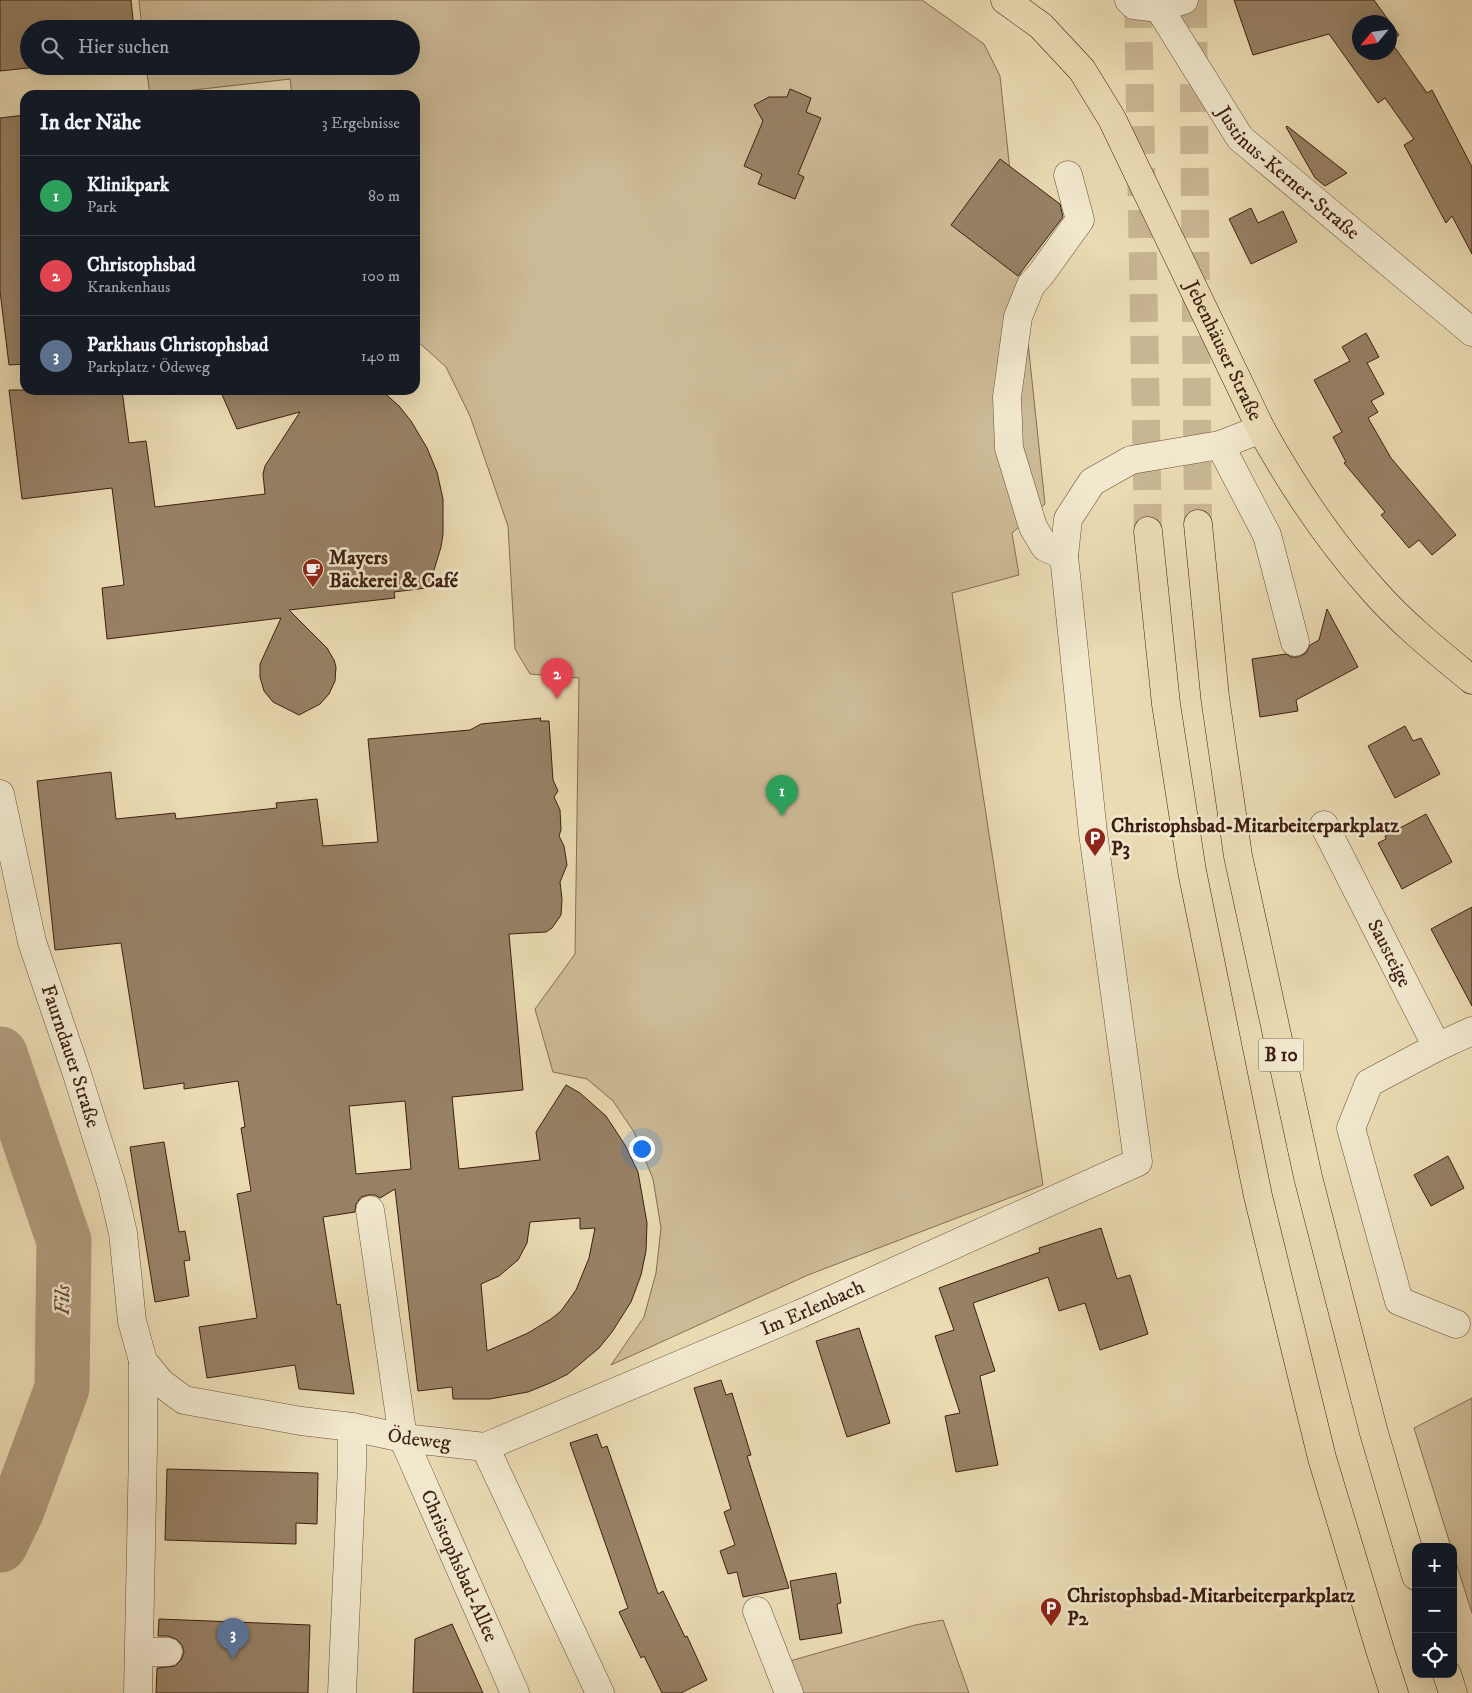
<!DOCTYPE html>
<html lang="de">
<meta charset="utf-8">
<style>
:root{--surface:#171b24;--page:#242831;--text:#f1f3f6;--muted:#9ea1a6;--line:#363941;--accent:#c59692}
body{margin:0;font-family:"IM FELL DW Pica",serif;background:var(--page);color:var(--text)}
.controls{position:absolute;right:15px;bottom:15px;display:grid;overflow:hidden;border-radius:10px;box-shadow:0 5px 20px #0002}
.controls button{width:45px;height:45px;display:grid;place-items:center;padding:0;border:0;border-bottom:1px solid var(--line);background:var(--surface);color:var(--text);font:25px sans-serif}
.compass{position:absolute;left:1352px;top:15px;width:45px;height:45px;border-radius:50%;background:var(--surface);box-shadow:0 5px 20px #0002;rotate:241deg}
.you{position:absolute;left:641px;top:1148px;width:18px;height:18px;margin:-12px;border:4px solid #fff;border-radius:50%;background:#1a73e8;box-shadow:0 0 0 8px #1a73e833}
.badge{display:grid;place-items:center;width:32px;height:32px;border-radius:50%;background:var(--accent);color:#fff;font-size:16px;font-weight:700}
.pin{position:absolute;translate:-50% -41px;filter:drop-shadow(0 1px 2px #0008)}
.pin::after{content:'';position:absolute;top:26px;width:18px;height:15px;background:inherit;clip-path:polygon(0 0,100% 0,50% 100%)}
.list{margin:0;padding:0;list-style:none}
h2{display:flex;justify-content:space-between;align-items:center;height:65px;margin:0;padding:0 20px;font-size:21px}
h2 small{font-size:16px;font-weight:400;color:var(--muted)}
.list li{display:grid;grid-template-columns:32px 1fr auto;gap:15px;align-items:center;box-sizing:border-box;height:80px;padding:0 20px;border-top:1px solid var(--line)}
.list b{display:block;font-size:19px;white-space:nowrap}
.list p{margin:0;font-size:16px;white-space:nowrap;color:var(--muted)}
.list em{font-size:16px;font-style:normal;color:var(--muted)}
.icon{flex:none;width:28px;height:28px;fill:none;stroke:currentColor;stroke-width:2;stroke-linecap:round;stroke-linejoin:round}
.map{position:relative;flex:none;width:1472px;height:1693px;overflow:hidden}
.search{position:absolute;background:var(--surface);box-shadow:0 5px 20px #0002;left:20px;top:20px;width:400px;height:55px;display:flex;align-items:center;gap:12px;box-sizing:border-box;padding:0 18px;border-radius:28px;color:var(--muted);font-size:19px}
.panel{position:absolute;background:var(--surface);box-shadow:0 5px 20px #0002;left:20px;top:90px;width:400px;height:305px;border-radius:15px}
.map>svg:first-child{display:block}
.green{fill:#cdbb97;stroke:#866d54}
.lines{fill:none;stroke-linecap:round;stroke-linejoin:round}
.river{stroke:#b09b7c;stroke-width:55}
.building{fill:#978165;stroke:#3e1f10;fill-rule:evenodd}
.highway-tunnel{stroke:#c8b592;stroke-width:28;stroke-dasharray:28 14;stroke-linecap:butt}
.minor-casing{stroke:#694e39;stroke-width:29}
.major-casing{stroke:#3e1f10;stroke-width:29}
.highway-casing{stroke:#3e1f10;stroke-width:29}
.minor{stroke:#f1e8ce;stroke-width:28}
.major{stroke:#eadbb3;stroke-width:28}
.highway{stroke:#eadbb3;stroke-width:28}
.labels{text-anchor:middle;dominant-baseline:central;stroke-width:5;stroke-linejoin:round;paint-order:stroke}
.shield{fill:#f1e8ce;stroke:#745b49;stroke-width:1}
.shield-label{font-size:19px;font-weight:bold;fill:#3e1f10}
.street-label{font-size:20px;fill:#3e1f10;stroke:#f1e8ce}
.poi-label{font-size:20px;font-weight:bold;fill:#3e1f10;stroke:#f1e8ce;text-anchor:start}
.water-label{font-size:21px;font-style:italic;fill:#664a36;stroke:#f1e8ce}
</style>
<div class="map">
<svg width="1472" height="1693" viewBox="0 0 1472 1693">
<rect width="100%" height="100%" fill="#eadbb3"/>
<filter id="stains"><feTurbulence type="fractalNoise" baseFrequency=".004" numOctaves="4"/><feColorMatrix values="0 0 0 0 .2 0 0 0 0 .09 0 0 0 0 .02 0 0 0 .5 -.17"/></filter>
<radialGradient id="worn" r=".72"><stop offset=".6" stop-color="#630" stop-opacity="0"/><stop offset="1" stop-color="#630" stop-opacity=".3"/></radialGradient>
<g class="green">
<path d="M139 0H922L984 44 1000 76 1045 504 1012 533 1019 575 952 593 1043 1185 808 1275 611 1365 644 1317 656 1273 661 1228 653 1179 634 1132 613 1101 587 1079 553 1072 535 1009 575 954 579 678 530 674 515 649 508 526 470 416 446 367 415 339V95H292L290 79 150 95 146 66H411V29H142Z"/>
<path d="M1472 1398V1613L1453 1553V1547H1451L1414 1428Z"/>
<path d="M943 1620 969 1693H803L790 1661 915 1625Z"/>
</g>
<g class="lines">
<path class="river" d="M0 1054 64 1241 62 1388 17 1510 0 1545"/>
</g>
<g class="building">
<path d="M0 0H131L134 29H29V66H47L0 71Z"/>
<path d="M1234 0H1374L1399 35 1391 42 1427 93 1432 90 1472 167V254L1452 216 1446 223 1404 145 1414 139 1385 98 1378 103 1329 34 1253 55ZM1360 22H1390V52H1360Z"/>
<path d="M790 89 811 98 806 112 821 118 798 174 804 177 795 199 758 184 762 174 744 166 763 121 754 105 769 97H787Z"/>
<path d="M25 115V364L9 365 0 291V118Z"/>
<path d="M1287 126 1347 173 1325 186 1315 178 1286 127Z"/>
<path d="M1000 159 1060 204 1063 217 1018 276 951 225Z"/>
<path d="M1251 208 1258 223 1283 211 1297 242 1251 264 1229 219Z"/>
<path d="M1366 333 1379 357 1367 363 1384 394 1371 401 1378 412 1368 418 1391 458 1456 535 1432 555 1419 540 1409 548 1381 515 1385 512 1344 463 1346 462 1333 437 1342 432 1314 380 1350 361 1342 347Z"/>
<path d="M9 390H122L129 443 146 441 155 507 265 494 263 474 265 466 300 412 237 429 220 390H381L399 406 411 421 427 448 437 472 443 499V534L441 547 431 580 426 588 394 592 395 598 289 610 327 648 334 660 336 667 335 681 329 694 320 704 299 715 273 702 264 691 260 677V664L281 618 107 639 102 588 124 585 112 488 22 499Z"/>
<path d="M1327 609 1358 667 1296 700 1298 711 1260 717 1252 659 1286 654 1291 657H1298L1306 653 1310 645 1319 640Z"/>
<path d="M541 718 540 721H549L553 780 558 791 554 797 560 810 561 830 559 836 564 846 567 865 560 882 562 899 561 915 552 928 546 932 509 934 523 1090 452 1097 459 1169 540 1160 536 1132 566 1085 580 1093 606 1116 625 1145 638 1172 647 1223 646 1251 641 1275 631 1302 612 1332 599 1348 568 1374 550 1383 528 1392 490 1399H453L452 1387 418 1391 395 1189 380 1198 375 1195H368L361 1197 356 1204 355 1212 323 1217 337 1305 340 1304 354 1394 299 1389 295 1365 207 1378 199 1327 257 1318 237 1194 251 1191 241 1128 245 1127 238 1081 184 1089V1083L144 1089 121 943 55 950 37 781 111 772 116 819 175 813 176 819 277 808 276 803 317 799 323 846 378 842 368 739 470 730 481 724ZM405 1101 411 1169 356 1174 349 1106ZM580 1218V1229L595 1228 589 1258 576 1290 561 1311 551 1319 528 1333 487 1351 481 1284 499 1276 518 1260 527 1243 530 1222Z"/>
<path d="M1405 726 1413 741 1421 738 1440 774 1395 798 1368 746Z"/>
<path d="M1426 814 1452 862 1402 889 1378 843 1386 839 1385 836Z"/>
<path d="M1472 907V1006L1431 929Z"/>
<path d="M164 1142 179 1232 185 1231 190 1260 184 1261 189 1296 155 1302 130 1147Z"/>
<path d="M1448 1156 1464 1188 1431 1206 1414 1175Z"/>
<path d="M1101 1228 1117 1279 1130 1275 1148 1334 1100 1350 1085 1303 1059 1311 1048 1277 973 1303 995 1371 980 1376 998 1465 956 1472 945 1416 960 1413 935 1336 954 1330 939 1288 1040 1252 1039 1248Z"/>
<path d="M859 1328 890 1423 847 1437 816 1341Z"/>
<path d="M721 1380 726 1395 732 1393 751 1455 747 1456 789 1588 743 1597 737 1572 728 1574 720 1551 735 1545 724 1512 731 1509 694 1388Z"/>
<path d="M597 1434 602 1448 607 1446 658 1594 663 1591 685 1637 687 1636 707 1680 681 1693H662L644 1656 641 1658 619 1612 628 1608 570 1443Z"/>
<path d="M167 1469 318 1473 317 1524 296 1523V1544L165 1540Z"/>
<path d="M836 1573 841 1603 837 1604 842 1633 800 1640 790 1581Z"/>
<path d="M159 1619 310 1625 308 1693H156L157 1668 175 1666 181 1660 184 1652 182 1645 176 1639 168 1636H158Z"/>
<path d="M452 1624 483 1693H413L415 1639Z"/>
</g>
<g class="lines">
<g class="highway-tunnel">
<path d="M1138 0 1148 531"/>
<path d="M1193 0 1198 524"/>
</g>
<g class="minor-casing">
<g id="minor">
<path id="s1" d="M1129 0 1134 5 1159 8 1240 138 1472 332"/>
<path d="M1159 8 1184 0"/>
<path d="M1220 445 1267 535 1295 642"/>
<path d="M1064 556 1045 547 1033 527 1009 448 1007 397 1018 317 1031 285 1041 274 1080 220 1068 175"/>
<path id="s2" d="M0 794 32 942 77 1074 112 1186 123 1233 132 1321 143 1361 161 1383 184 1400 301 1421 352 1427 403 1438 485 1447 800 1314 1138 1162 1093 833 1064 556 1068 519 1092 482 1131 460 1220 445 1261 429"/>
<path id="s3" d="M1324 825 1437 1047 1472 1031"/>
<path d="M1437 1047 1369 1083 1351 1128 1399 1301 1456 1324"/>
<path id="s4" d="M370 1210 403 1438 515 1693"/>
<path d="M485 1447 600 1693"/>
<path d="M757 1611 789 1693"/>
<path d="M140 1652H168"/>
<path d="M138 1693 143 1448V1361"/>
<path d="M342 1693 352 1466V1427"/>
</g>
</g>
<g class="major-casing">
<g id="major">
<path id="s5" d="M1005 0 1041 26 1082 70 1112 119 1261 429C1293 487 1330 542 1374 591 1403 624 1438 652 1472 680"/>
</g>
</g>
<g class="highway-casing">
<g id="highway">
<path d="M1198 524 1215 697 1238 856 1308 1177 1374 1433 1416 1576"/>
<path d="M1148 531 1166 704 1192 871 1258 1196 1322 1458 1381 1653 1394 1693"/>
<path d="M1447 1674 1453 1693"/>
</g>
</g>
<use href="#minor" class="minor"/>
<use href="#major" class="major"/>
<use href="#highway" class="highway"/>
</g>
<defs>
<g id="cafe-pin" transform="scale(1.125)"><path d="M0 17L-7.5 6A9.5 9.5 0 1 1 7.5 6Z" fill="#8f2418" stroke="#f1e8ce"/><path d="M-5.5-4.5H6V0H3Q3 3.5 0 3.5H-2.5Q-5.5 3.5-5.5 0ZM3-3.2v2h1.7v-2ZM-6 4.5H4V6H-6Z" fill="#fff"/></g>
<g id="parking-pin" transform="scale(1.125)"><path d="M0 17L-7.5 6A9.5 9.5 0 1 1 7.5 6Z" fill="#8f2418" stroke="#f1e8ce"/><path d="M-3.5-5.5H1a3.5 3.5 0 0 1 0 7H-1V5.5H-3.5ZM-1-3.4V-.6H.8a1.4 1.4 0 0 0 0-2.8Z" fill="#fff"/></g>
</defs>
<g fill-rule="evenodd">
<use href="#cafe-pin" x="313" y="569"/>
<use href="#parking-pin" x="1095" y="838"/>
<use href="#parking-pin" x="1051" y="1608"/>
</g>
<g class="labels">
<rect class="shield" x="1258.5" y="1038.5" width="45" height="33" rx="4"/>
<g class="shield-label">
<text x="1281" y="1055">B 10</text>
</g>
<g class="street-label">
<text stroke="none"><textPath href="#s1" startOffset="244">Justinus-Kerner-Straße</textPath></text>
<text stroke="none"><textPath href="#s5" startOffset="419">Jebenhäuser Straße</textPath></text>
<text stroke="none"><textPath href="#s3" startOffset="144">Sausteige</textPath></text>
<text stroke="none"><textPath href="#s2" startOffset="272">Faurndauer Straße</textPath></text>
<text stroke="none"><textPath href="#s2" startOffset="1304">Im Erlenbach</textPath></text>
<text stroke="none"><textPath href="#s2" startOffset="882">Ödeweg</textPath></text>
<text stroke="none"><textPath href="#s4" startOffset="370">Christophsbad-Allee</textPath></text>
</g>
<g class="poi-label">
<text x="329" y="558">Mayers<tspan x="329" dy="23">Bäckerei &amp; Café</tspan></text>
<text x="1111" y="826">Christophsbad-Mitarbeiterparkplatz<tspan x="1111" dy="23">P3</tspan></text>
<text x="1067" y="1596">Christophsbad-Mitarbeiterparkplatz<tspan x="1067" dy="23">P2</tspan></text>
</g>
<g class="water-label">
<text transform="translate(63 1300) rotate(-89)">Fils</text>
</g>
</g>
<rect width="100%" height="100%" filter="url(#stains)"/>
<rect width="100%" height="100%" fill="url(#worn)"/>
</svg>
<div class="controls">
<button>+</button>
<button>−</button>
<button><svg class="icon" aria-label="locate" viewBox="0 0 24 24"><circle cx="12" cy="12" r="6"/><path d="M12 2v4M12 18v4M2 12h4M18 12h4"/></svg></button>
</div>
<svg class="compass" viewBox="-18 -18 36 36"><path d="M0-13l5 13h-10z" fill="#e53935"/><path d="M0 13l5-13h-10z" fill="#9ea1a6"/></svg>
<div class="you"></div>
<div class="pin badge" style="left:782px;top:816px;background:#2e9e5b">1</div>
<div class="pin badge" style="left:557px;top:699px;background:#e0444e">2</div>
<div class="pin badge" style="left:233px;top:1659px;background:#5c6f8a">3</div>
<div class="search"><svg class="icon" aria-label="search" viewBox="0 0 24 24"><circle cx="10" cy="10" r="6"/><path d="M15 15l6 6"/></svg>Hier suchen</div>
<section class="panel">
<h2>In der Nähe<small>3 Ergebnisse</small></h2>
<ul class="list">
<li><span class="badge" style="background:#2e9e5b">1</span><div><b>Klinikpark</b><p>Park</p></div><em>80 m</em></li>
<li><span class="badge" style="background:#e0444e">2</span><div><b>Christophsbad</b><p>Krankenhaus</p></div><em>100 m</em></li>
<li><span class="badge" style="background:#5c6f8a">3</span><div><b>Parkhaus Christophsbad</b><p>Parkplatz · Ödeweg</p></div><em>140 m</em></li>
</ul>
</section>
</div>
